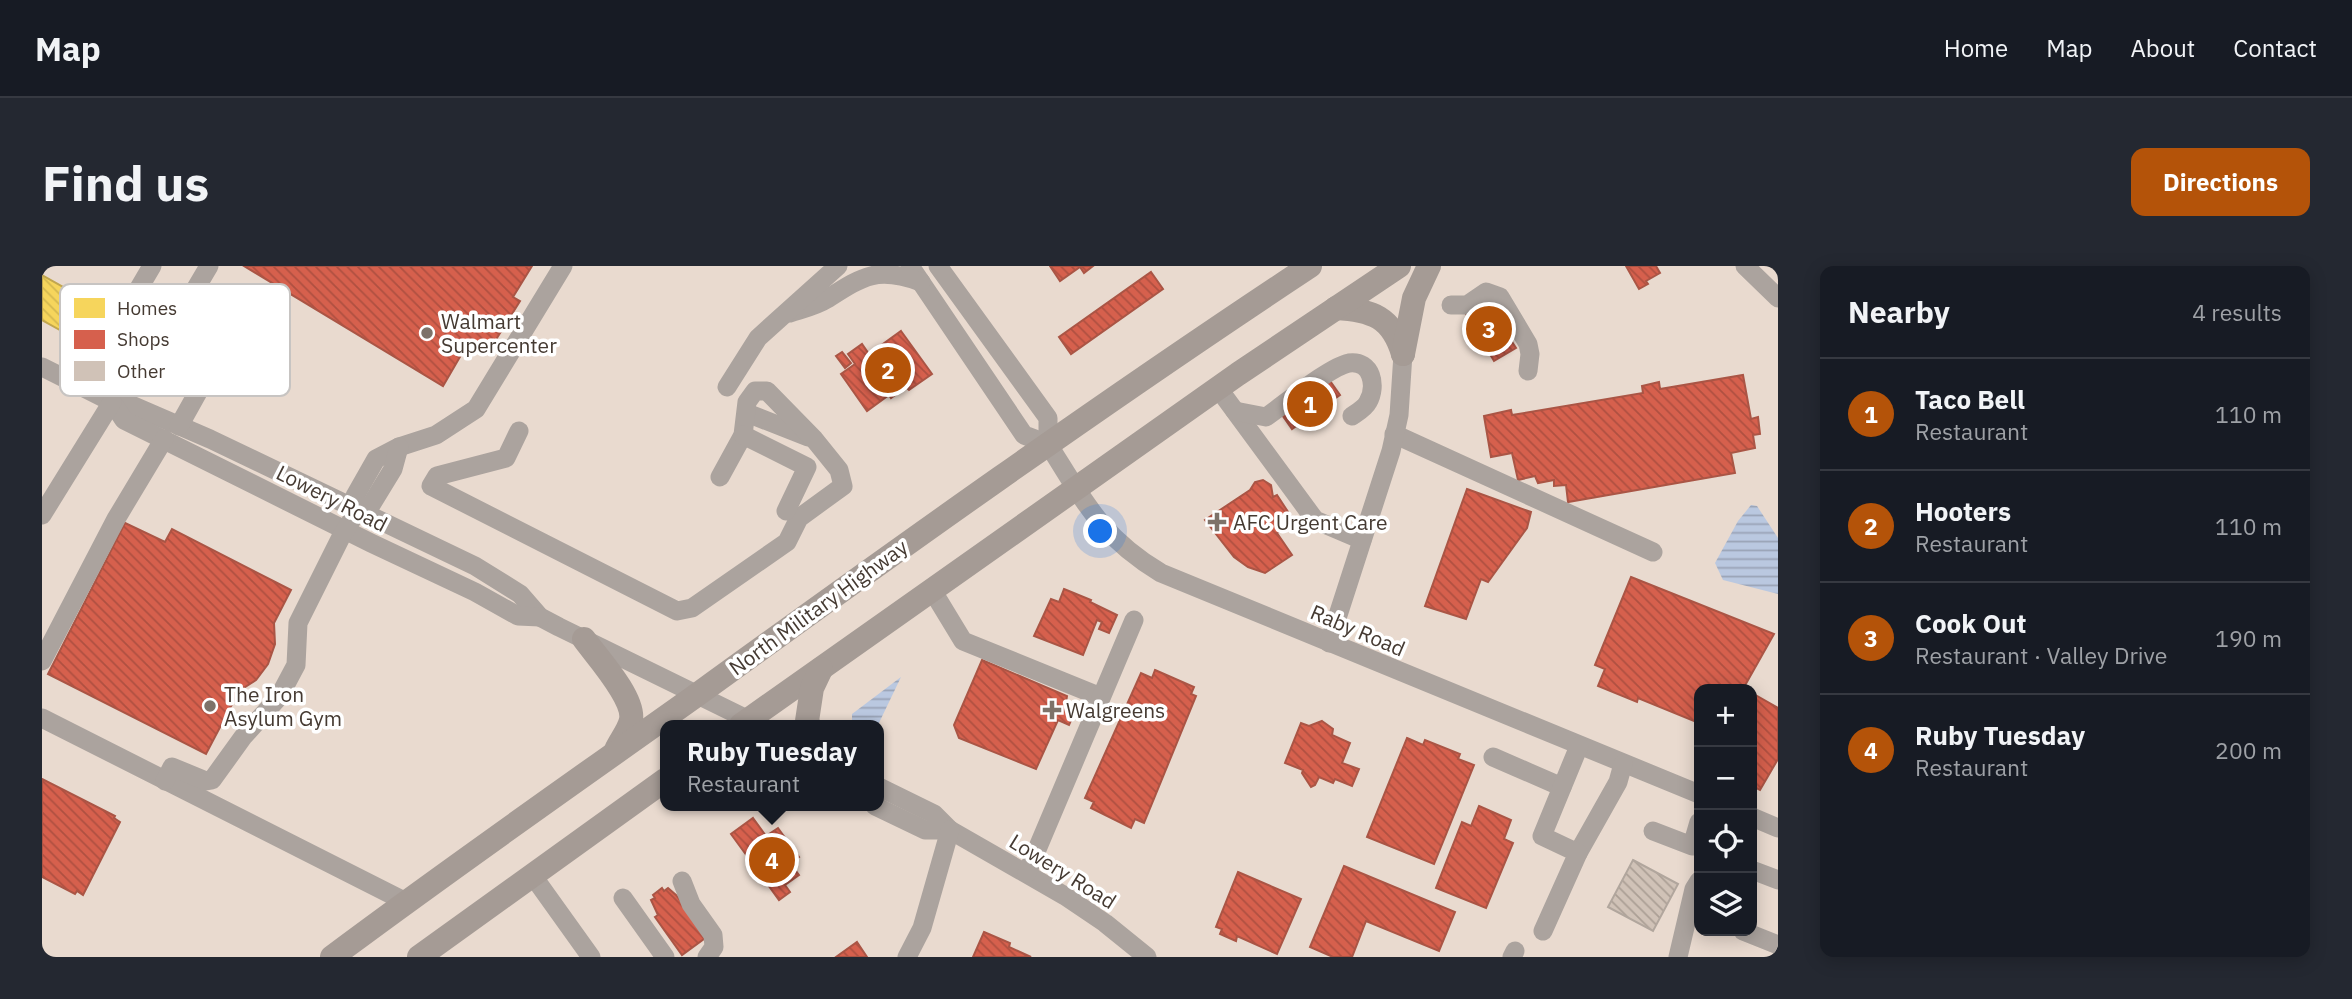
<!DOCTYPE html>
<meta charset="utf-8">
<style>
:root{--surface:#171b24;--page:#242831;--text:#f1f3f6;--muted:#9ea1a6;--line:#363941;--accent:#b45309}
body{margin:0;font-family:"IBM Plex Sans",sans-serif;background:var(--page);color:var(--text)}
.controls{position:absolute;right:21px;bottom:21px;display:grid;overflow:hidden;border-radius:14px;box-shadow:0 4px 18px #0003}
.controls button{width:63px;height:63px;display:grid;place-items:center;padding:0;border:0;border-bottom:2px solid var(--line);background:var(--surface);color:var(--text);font:35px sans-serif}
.you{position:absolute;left:1059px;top:266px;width:24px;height:24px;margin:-18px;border:5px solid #fff;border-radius:50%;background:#1a73e8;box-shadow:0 0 0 10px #1a73e833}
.badge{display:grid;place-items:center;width:46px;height:46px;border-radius:50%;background:var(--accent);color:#fff;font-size:23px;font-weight:700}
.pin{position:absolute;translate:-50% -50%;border:4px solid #fff;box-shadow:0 2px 7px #0006}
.popup{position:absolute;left:618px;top:454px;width:224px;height:91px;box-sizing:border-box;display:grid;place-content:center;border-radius:14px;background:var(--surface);filter:drop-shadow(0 2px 5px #0005);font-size:23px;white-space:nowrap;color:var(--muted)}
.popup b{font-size:26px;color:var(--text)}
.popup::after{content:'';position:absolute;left:50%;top:100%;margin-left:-14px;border:14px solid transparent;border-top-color:var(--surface)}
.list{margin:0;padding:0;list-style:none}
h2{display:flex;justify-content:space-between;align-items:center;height:91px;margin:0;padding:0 28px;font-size:30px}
h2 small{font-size:23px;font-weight:400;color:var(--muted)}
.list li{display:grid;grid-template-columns:46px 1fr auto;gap:21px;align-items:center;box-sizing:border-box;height:112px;padding:0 28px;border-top:2px solid var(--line)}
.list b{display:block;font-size:26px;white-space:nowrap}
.list p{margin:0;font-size:23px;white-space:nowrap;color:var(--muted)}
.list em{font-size:23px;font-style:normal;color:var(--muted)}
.icon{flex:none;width:38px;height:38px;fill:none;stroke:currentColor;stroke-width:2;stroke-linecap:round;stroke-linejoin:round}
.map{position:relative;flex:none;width:1736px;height:691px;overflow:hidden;border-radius:14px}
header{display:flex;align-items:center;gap:42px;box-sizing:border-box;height:98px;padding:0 35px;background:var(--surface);border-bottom:2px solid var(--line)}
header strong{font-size:33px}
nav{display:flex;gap:38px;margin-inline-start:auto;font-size:24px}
.intro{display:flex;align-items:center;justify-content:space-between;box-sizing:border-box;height:168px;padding:0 42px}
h1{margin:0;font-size:49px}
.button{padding:18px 32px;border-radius:14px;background:var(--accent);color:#fff;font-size:24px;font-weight:700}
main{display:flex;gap:42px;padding:0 42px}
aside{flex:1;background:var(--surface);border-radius:14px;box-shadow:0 4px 18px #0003}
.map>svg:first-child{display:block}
.water{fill:url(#water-rules)}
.homes{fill:url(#homes-back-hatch);stroke:#c1a64f;stroke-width:2}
.shops{fill:url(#shops-back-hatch);stroke:#aa5545;stroke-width:2}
.building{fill:url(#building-back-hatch);stroke:#b1a69d;stroke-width:2}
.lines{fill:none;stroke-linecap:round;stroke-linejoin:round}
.minor{stroke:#aba39e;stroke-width:19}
.major{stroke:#a59b95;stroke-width:24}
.poi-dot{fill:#7e7269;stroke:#fff;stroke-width:2.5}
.labels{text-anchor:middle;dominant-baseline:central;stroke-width:7;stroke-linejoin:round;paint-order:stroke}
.poi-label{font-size:21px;fill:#453a32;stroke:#fff;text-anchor:start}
.street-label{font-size:21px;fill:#453a32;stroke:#fff}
.key{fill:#fff;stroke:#c7c4c2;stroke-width:2}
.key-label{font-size:19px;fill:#453a32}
</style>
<header>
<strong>Map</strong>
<nav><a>Home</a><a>Map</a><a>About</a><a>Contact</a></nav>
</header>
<div class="intro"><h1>Find us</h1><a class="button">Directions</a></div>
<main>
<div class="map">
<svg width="1736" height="691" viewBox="0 0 1736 691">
<defs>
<pattern id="water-rules" width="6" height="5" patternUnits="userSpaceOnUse" patternTransform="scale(1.75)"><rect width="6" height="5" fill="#bac8e0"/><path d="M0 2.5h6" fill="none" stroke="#99a3b6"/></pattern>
<pattern id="homes-back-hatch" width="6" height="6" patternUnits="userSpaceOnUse" patternTransform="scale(1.75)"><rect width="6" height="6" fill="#f6d55c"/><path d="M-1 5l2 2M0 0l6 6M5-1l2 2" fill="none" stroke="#d4b850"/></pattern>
<pattern id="shops-back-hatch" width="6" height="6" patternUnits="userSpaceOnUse" patternTransform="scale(1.75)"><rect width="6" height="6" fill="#d6604d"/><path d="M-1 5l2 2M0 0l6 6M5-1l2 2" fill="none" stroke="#af5041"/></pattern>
<pattern id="building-back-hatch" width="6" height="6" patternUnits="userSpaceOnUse" patternTransform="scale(1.75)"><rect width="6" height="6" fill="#d0c2b7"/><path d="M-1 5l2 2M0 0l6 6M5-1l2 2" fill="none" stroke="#ab9f95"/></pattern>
</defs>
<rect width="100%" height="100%" fill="#e9dacf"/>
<g class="water">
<path d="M1709 239 1715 240 1736 272V328L1681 314 1673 297 1696 255Z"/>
<path d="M859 411 836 459H810V448Z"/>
</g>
<path class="homes" d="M0 9 53 39 34 73 0 54Z"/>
<g class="shops">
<path d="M202 0H490L471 31 478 35 445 88 426 77 401 120Z"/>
<path d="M1008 0H1051L1042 7 1038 1 1018 15Z"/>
<path d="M1584 0H1614L1618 7 1604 15 1606 18 1597 23Z"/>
<path d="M1109 6 1121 23 1029 88 1017 71Z"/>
<path d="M1446 33 1451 42 1449 44 1474 82 1452 95 1423 46Z"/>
<path d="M859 65 890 108 867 124 864 121 849 132 847 129 825 145 799 108 813 98 806 88 820 78 827 88Z"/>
<path d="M800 86 809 97 803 102 794 90Z"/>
<path d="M1701 109 1709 153 1716 151 1718 168 1711 169 1713 182 1689 187 1693 207 1526 236 1524 219 1512 220V214L1496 217 1493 210 1476 214 1470 187 1449 191 1442 150 1469 144 1470 149 1601 127 1600 120 1617 116 1618 123Z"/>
<path d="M1286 112 1298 129 1250 163 1238 146Z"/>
<path d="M1221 214 1229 219 1231 231 1235 229 1252 255 1235 267 1250 289 1223 307 1206 301 1192 291 1163 254 1208 224 1213 216Z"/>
<path d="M1425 223 1489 246 1485 262 1446 316 1439 313 1424 353 1383 340Z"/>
<path d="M83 257 123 276 130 263 249 324 232 357 233 378 226 398 214 414 197 425 164 488 6 408Z"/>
<path d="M1589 311 1732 368 1701 423H1657V457L1596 432 1595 436 1556 420 1563 403 1553 399Z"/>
<path d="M1022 323 1049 334 1048 336 1075 349 1067 367 1057 363 1060 356 1055 354 1041 389 992 370 1009 333 1017 336Z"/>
<path d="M940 394 1025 430 1024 436 1035 441 1027 459 1016 454 994 503 917 472 912 459Z"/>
<path d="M1113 404 1152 421 1149 428 1154 430 1102 557 1093 553 1089 562 1049 542 1052 536 1043 532 1099 407 1110 412Z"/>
<path d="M1710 427 1736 442V493L1718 524 1710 520Z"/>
<path d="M1280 455 1291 463 1290 469 1308 477 1300 497 1317 503 1310 520 1293 513 1291 517 1277 511 1273 519 1269 521 1260 507 1261 504 1243 497 1259 457 1267 460Z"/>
<path d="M1365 472 1381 479 1383 474 1418 488 1416 493 1432 499 1392 598 1325 571Z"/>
<path d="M0 513 73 550 72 552 78 556 41 629 35 625 33 628 0 611Z"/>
<path d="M1437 540 1469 554 1462 573 1471 577 1444 642 1394 622 1420 556 1429 560Z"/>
<path d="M711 552 724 570 736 562 757 591 748 597 757 609 743 619 748 626 737 634 689 568Z"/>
<path d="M1302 600 1413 646 1397 685 1324 655 1310 691H1291L1268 681Z"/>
<path d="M1196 606 1259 633 1235 688 1195 670 1194 675 1178 668 1180 663 1174 661Z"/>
<path d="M620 622 622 625 626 622 634 629 666 670 640 689 613 651 616 649 609 634 613 632 611 629Z"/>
<path d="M942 666 968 677 967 681 989 691H931Z"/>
<path d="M815 676 825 691H794Z"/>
</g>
<path class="building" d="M1591 594 1636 618 1611 665 1566 641Z"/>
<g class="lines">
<g class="minor">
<path d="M868 0 982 169 1006 178"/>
<path d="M896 0 1006 152V178"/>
<path d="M1703 0 1736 32"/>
<path d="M1409 39H1425L1444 26 1458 31 1486 78 1488 88 1486 105"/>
<path d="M748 47C760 43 774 40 785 33 821 10 835 0 879 16"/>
<path d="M0 101 70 136 87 138 168 173 433 300 478 328 498 351 517 361 717 459"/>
<path d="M39 121 110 0"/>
<path d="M685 121 716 72 796 0"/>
<path d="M1176 122 1273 254 1320 274"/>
<path d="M70 136 82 154 329 277 433 326 476 350 498 351"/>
<path d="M1193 145 1224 151C1243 138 1287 101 1307 97 1330 94 1335 120 1326 136 1323 142 1316 146 1310 150"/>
<path d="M705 147 766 171"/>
<path d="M137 160 161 117 137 87 131 61 167 0"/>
<path d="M477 165 464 192 395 210 389 220 635 345 650 342 745 276 757 252 801 220 797 204 772 173 725 125H713L705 136 701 169 678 211"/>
<path d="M1352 168 1611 286"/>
<path d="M701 169 765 201 744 245"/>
<path d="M1006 178C1042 235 1059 271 1119 307L1657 528"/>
<path d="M317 241 313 230 334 193 357 181 394 169 434 143 521 0"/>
<path d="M0 249 70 136"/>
<path d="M890 324 921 375 1059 431"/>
<path d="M1287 377 1349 185 1357 149 1361 88"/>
<path d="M0 395 74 253 122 173"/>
<path d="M0 452 364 636"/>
<path d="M1451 491 1520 521"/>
<path d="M123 515 130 501 164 515 170 514 201 471 237 431 254 399 256 357 299 271 316 244 317 241 329 239 351 203 357 181"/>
<path d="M837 521 892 548 908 564 1023 630 1063 657 1105 691"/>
<path d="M833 540 883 564H908"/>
<path d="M1710 551 1736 562"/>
<path d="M1611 565 1650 580 1657 556"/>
<path d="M1536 587 1576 516 1581 498"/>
<path d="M1710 604 1736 614"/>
<path d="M985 607 1092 354"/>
<path d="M491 610 549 691"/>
<path d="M640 615 649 638 671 669 672 681 665 691"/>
<path d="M581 632 623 691"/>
<path d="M1501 665 1536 587 1500 570 1537 480"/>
<path d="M1701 665 1736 679"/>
<path d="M865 691 880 662 908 564"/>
<path d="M1470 691 1473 685"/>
<path d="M1636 691 1652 623 1657 615"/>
</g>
<g class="major">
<path d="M1294 42C1330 44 1350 51 1361 88"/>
<path d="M1361 88 1372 32 1387 0"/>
<path d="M542 373C555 391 593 432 589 454 587 464 578 475 574 484"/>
<path d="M699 459 1196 108 1357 0"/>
<path d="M767 459 765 455 770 422 779 403"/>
<path d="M290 691C409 602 531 517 652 431 855 284 1059 138 1268 0"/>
<path d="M377 691 623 514"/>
</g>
</g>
<g class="poi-dot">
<circle cx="385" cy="67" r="7"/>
<path d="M1171.5 245.5h7v7h7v7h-7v7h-7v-7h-7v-7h7z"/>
<circle cx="168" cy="440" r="7"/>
<path d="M1006.5 433.5h7v7h7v7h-7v7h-7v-7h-7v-7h7z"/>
</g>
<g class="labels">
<g class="poi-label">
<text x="399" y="55">Walmart<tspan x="399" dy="24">Supercenter</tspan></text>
<text x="1191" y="256">AFC Urgent Care</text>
<text x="182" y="428">The Iron<tspan x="182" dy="24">Asylum Gym</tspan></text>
<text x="1024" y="444">Walgreens</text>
</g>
<g class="street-label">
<text transform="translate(290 232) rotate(27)">Lowery Road</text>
<text transform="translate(776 341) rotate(-36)">North Military Highway</text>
<text transform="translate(1316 364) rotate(23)">Raby Road</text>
<text transform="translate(1021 605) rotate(32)">Lowery Road</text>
</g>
</g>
<rect x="18" y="18" width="230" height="112" rx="10" class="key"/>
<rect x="32" y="32" width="31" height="20" fill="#f6d55c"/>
<rect x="32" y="64" width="31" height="19" fill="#d6604d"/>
<rect x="32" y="95" width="31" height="20" fill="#d0c2b7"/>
<g class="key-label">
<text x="75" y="49">Homes</text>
<text x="75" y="80">Shops</text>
<text x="75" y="112">Other</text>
</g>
</svg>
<div class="controls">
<button>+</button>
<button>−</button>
<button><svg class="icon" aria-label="locate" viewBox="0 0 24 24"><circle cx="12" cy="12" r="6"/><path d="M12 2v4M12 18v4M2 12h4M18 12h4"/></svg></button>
<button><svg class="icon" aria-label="layers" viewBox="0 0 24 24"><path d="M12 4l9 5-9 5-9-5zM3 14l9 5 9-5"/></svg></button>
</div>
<div class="you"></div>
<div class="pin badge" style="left:1268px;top:138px">1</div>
<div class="pin badge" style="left:846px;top:104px">2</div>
<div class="pin badge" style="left:1447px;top:63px">3</div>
<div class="pin badge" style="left:730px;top:594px">4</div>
<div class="popup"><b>Ruby Tuesday</b>Restaurant</div>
</div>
<aside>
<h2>Nearby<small>4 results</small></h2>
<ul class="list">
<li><span class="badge">1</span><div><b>Taco Bell</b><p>Restaurant</p></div><em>110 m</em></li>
<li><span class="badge">2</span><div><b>Hooters</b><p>Restaurant</p></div><em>110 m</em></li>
<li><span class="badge">3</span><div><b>Cook Out</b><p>Restaurant · Valley Drive</p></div><em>190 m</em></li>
<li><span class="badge">4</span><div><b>Ruby Tuesday</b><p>Restaurant</p></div><em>200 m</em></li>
</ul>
</aside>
</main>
